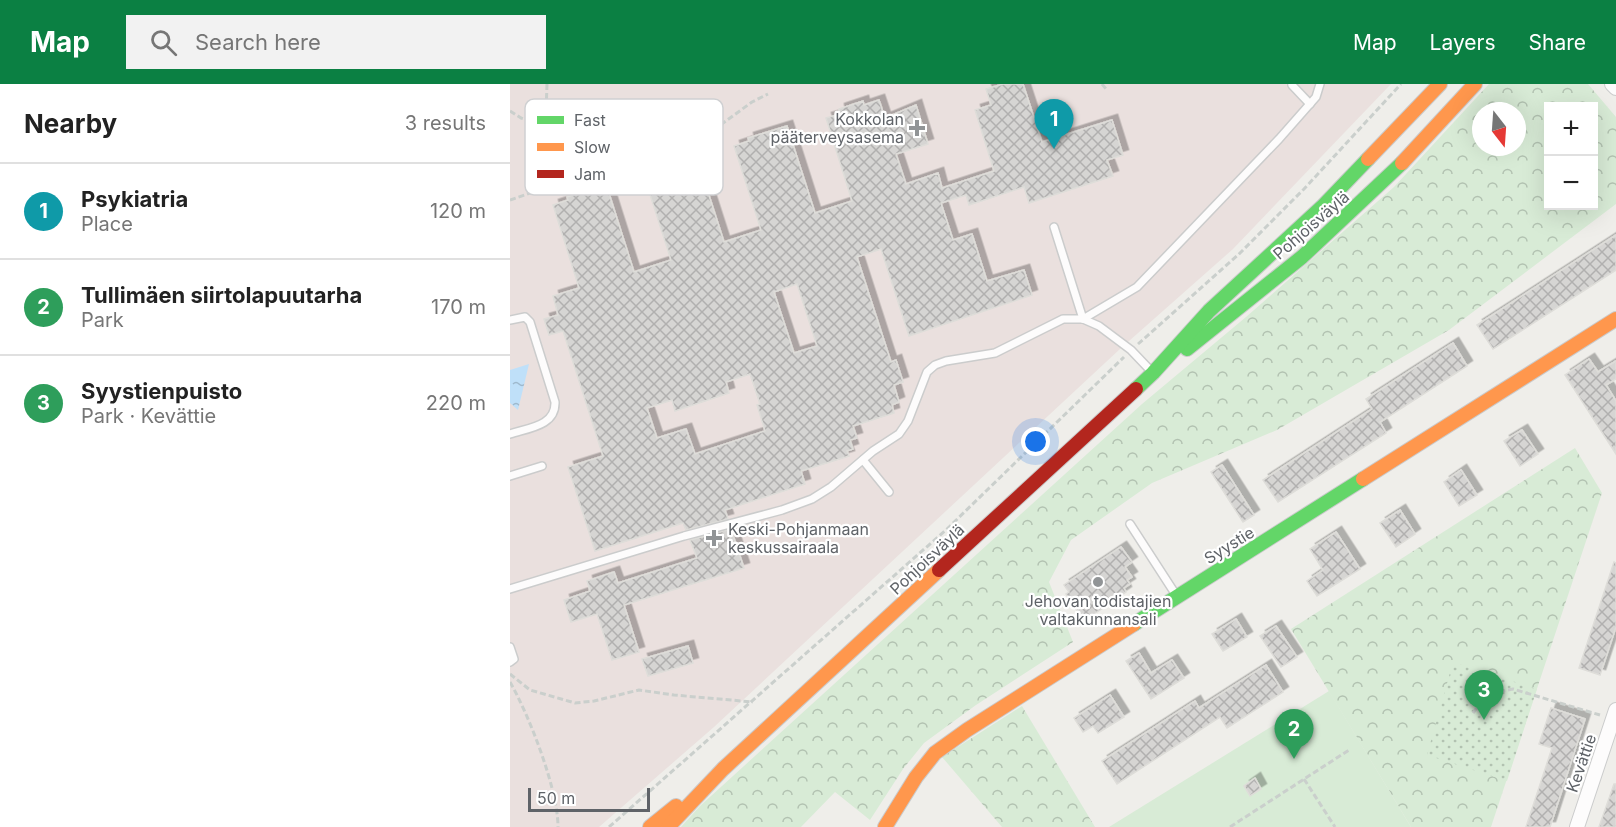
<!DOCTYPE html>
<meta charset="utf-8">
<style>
:root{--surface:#fff;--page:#f2f2f2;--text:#222;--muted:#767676;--line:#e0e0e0;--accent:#0b8043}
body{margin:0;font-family:Inter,sans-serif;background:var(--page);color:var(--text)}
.controls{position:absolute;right:18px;top:18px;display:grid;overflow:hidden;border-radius:0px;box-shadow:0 6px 24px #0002}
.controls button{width:54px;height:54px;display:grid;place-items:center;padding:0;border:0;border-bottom:2px solid var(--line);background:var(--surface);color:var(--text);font:30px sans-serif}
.compass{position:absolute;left:962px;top:18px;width:54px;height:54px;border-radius:50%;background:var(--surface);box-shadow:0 6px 24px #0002;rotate:163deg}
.scale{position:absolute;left:18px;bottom:15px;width:122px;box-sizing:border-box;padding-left:6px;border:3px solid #5f6368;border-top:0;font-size:16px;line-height:21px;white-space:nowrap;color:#5f6368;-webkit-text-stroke:4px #fff;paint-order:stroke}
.you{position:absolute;left:526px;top:358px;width:21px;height:21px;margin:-15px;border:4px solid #fff;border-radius:50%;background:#1a73e8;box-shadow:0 0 0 9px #1a73e833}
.badge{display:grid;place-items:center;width:39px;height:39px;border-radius:50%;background:var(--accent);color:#fff;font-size:20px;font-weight:700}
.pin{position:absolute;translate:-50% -50px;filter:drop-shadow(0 2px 3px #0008)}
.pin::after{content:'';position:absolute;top:32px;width:21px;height:18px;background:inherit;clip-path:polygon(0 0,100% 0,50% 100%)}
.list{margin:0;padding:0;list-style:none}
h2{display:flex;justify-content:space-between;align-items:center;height:78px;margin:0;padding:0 24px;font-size:26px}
h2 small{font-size:20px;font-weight:400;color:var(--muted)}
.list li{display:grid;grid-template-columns:39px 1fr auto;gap:18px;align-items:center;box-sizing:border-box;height:96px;padding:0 24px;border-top:2px solid var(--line)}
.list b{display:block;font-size:22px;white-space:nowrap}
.list p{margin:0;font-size:20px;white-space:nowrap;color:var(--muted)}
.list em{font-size:20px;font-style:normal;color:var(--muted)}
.icon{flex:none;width:33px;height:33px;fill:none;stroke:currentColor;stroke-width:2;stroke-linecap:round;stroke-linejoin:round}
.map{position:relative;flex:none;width:1106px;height:743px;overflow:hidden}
header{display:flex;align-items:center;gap:36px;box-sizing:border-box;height:84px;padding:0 30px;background:var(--accent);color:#fff}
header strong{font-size:28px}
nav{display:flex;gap:33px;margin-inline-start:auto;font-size:21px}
.search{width:420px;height:54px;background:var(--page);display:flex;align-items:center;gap:15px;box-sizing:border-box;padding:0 21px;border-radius:0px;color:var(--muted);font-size:22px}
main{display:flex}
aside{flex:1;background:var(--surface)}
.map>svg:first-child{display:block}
.medical{fill:#eae0de}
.forest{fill:url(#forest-crowns);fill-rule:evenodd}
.park{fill:url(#park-dots)}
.garden{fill:#d8ebd6}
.water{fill:url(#water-ripples)}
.building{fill:url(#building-cross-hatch);stroke:#deddd9;stroke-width:1.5;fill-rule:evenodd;filter:url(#shadow)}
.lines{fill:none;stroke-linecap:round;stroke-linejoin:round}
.lane-casing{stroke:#cbcccc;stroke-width:10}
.street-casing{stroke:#cbcccc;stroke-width:16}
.fast-casing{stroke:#cacacb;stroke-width:16}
.slow-casing{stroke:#cacacb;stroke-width:16}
.jam-casing{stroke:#cacacb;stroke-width:16}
.path{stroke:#cacfcc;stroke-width:3;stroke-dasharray:6 3;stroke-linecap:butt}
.lane{stroke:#fdfcfc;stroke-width:7}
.street{stroke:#fdfcfc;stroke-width:14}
.fast{stroke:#63d668;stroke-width:14}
.slow{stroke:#ff974d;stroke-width:14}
.jam{stroke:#b3261e;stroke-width:14}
.poi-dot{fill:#919496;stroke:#fff;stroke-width:2}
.labels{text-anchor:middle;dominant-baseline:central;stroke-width:4.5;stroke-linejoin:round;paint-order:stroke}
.poi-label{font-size:16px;fill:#5f6368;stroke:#fff;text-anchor:end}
.street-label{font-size:16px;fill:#5f6368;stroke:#fff}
.key{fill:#fff;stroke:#cfd0d2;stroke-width:1.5}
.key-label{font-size:16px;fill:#5f6368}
</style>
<header>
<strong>Map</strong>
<div class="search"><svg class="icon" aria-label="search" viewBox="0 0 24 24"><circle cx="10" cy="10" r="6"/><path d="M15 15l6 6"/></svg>Search here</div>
<nav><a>Map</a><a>Layers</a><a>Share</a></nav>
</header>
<main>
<aside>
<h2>Nearby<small>3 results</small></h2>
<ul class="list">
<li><span class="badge" style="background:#0f9aa8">1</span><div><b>Psykiatria</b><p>Place</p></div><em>120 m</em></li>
<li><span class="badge" style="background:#2e9e5b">2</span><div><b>Tullimäen siirtolapuutarha</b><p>Park</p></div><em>170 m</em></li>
<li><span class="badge" style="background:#2e9e5b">3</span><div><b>Syystienpuisto</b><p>Park · Kevättie</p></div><em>220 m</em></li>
</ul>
</aside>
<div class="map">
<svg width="1106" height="743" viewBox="0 0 1106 743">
<defs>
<pattern id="forest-crowns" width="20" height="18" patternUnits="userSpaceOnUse" patternTransform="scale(1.5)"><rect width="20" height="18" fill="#d8ebd6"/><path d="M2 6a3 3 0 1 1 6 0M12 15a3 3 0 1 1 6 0" fill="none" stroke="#b2c2b1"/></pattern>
<pattern id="park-dots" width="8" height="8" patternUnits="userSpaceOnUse" patternTransform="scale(1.5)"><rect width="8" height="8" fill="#d8ebd6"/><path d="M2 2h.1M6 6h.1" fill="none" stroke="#b2c2b1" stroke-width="1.8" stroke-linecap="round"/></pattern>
<pattern id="water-ripples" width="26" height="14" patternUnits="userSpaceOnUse" patternTransform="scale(1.5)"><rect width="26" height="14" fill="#bfe0f9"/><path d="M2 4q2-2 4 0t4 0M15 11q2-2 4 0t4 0" fill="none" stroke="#9eb9cd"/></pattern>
<pattern id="building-cross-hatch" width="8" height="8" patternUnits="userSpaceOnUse" patternTransform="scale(1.5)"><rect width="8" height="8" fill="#d6d5d3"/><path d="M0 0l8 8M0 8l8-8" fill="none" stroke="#b1b0af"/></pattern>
<filter id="shadow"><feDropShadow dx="5.5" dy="-5.5" stdDeviation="0" flood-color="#0004"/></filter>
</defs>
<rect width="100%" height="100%" fill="#efeeea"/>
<path class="medical" d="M0 0H881L723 165 610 265 204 643 89 743H0Z"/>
<g class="forest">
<path d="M979 0H1078L1106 33V120L939 246 767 346 642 399 561 456 539 498 563 558 466 621 414 659 393 685 360 736 325 708 291 743H171L190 722 632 320 736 233 884 103ZM1038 22H1084V122H1038ZM971 27H1007V63H971Z"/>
<path d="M1065 364 1092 409 981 743H901L781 545Z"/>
<path d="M512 622 585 743H492L432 673Z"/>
</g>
<path class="park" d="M943 578 1027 605 997 697 917 671Z"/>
<path class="garden" d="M819 607 901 743H599Z"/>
<path class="water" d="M19 280 8 326 0 319V286Z"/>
<g class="building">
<path d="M493 0H513L532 58 602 36 613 71 597 76 603 92 519 119 514 103 459 121 456 111 431 119 443 156 462 150 477 197 514 186 522 211 399 252 371 165 347 173 381 278 386 276 393 298 384 301 389 318 382 321 384 329 343 342 347 354 340 356 343 365 337 367 339 372 291 387 295 400 215 426 218 435 176 446 173 439 85 467 58 383 93 372 53 247 39 251 34 235 48 231 43 212 69 204 43 121 58 116 57 113 96 100 124 188 161 176 134 92 149 87 148 84 186 71 214 158 251 146 224 62 239 57 238 54 277 42 305 129 342 117 316 34 330 30 329 25 353 17 354 21 369 16 375 34 406 21 418 60 386 70 396 100 428 89 432 104 484 87 465 26 481 21 476 5ZM287 200 307 262 284 269 264 208ZM240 290 250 320 247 321 255 347 185 370 176 345 147 354 137 324 162 316 165 327 219 309 216 298Z"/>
<path d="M1106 151V186L983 265 967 241Z"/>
<path d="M943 259 957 282 870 338 876 349 768 418 753 396 862 325 856 315Z"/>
<path d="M1079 275 1088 288 1106 277V295L1096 301 1106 317V370L1055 291Z"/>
<path d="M1012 346 1028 370 1010 382 994 357Z"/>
<path d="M712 381 744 431 733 438 701 388Z"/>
<path d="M951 386 967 411 949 422 934 398Z"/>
<path d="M890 426 905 450 886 463 870 439Z"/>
<path d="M221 445 234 484 114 521 129 568 102 576 87 530 61 538 54 516 80 507 77 497 104 488 108 499 187 474 180 456Z"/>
<path d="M826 448 850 485 807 512 797 497 813 486 800 465Z"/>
<path d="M611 463 622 478 615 483 622 493 617 496 620 500 614 504 616 508 574 537 556 510 559 508 554 501Z"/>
<path d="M1104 478 1106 479V543L1090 591 1069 584Z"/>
<path d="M726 535 737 553 713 567 702 550Z"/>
<path d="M766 542 787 573 771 583 750 552Z"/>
<path d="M178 562 183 579 138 592 132 575Z"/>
<path d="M629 569 641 589 662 576 674 594 641 615 616 577Z"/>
<path d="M756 581 773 608 717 644 710 633 607 700 592 677 685 617 689 624Z"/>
<path d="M600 611 614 633 588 649 583 642 573 648 564 634Z"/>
<path d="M1041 624 1075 635 1040 743H1016L1042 664 1029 660Z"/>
<path d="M745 694 751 705 740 712 734 702Z"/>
<path d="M1104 700H1106V743H1089Z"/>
</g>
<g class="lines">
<g class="lane-casing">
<g id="lane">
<path d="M782 1 800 20"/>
<path d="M544 143 573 235"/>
<path d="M573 235 627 203 769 55 806 13 810 0"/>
<path d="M0 236 15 233 20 238 45 318C46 342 18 344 0 350"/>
<path d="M353 376 379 408"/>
<path d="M0 392 32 382"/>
<path d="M620 440 666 511"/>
<path d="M0 505 174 452 272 426 302 415 321 403 363 367 389 350 398 337 417 288 425 281 436 277 485 269 553 235H573L589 242 621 266 641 287"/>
<path d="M0 563 4 575 0 578"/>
</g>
</g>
<g class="street-casing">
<g id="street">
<path d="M1102 0 1106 4"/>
<path d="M1067 743 1106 626"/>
</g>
</g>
<g class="fast-casing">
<g id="fast">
<path d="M677 265 792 173 892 79"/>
<path d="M626 305 643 289 699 227 812 123 858 75"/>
<path d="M624 540 853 395"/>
</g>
</g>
<g class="slow-casing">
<g id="slow">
<path d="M858 75 930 0"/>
<path d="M892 79 965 0"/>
<path d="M853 395 1106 235"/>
<path d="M140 743 166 722"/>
<path d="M158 743 213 685 429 486"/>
<path d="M375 743 406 693 425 669 457 646 624 540"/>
</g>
</g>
<g class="jam-casing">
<path id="jam" d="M429 486 626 305"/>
</g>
<g class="path">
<path d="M37 0 36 29 32 41 39 64 51 80 52 101"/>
<path d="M592 0 596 5"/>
<path d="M0 27 11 34 32 41"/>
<path d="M0 116 32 105 52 101 162 68 198 50 242 18 258 10"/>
<path d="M628 260 728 171 794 105 891 0"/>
<path d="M0 590 20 606 65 619 84 617 129 606 164 611 243 618"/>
<path d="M0 598C19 631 48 705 48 743"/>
<path d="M963 629 977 610 1003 605 1090 631"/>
<path d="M794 695 825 743"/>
<path d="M99 743 437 445 614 273"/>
<path d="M720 743 839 666"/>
</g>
<use href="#lane" class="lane"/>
<use href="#street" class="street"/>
<use href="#fast" class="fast"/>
<use href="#slow" class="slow"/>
<use href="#jam" class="jam"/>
</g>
<g class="poi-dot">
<path d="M404 35h6v6h6v6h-6v6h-6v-6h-6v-6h6z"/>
<path d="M201 445h6v6h6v6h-6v6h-6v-6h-6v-6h6z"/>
<circle cx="588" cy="498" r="6"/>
</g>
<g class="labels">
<g class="poi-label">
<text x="394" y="35">Kokkolan<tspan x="394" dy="18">pääterveysasema</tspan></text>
<text x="218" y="445" text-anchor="start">Keski-Pohjanmaan<tspan x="218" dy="18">keskussairaala</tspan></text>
<text x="588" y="517" text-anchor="middle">Jehovan todistajien<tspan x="588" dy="18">valtakunnansali</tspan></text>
</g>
<g class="street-label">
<text transform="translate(801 141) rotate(-41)">Pohjoisväylä</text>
<text transform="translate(719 461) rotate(-32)">Syystie</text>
<text transform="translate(417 475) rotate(-43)">Pohjoisväylä</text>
<text transform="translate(1071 679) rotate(-71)">Kevättie</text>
</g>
</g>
<rect x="15" y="15" width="198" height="96" rx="9" class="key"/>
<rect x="27" y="32" width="27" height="8" fill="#63d668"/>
<rect x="27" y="59" width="27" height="8" fill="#ff974d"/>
<rect x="27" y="86" width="27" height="8" fill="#b3261e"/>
<g class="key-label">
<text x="64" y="42">Fast</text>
<text x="64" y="69">Slow</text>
<text x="64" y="96">Jam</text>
</g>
</svg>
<div class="controls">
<button>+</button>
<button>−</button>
</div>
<svg class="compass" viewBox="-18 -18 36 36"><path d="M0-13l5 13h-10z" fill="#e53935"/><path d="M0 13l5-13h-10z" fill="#767676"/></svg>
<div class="scale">50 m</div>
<div class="you"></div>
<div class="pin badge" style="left:544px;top:65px;background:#0f9aa8">1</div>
<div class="pin badge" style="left:784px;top:675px;background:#2e9e5b">2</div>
<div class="pin badge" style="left:974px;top:636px;background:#2e9e5b">3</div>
</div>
</main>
